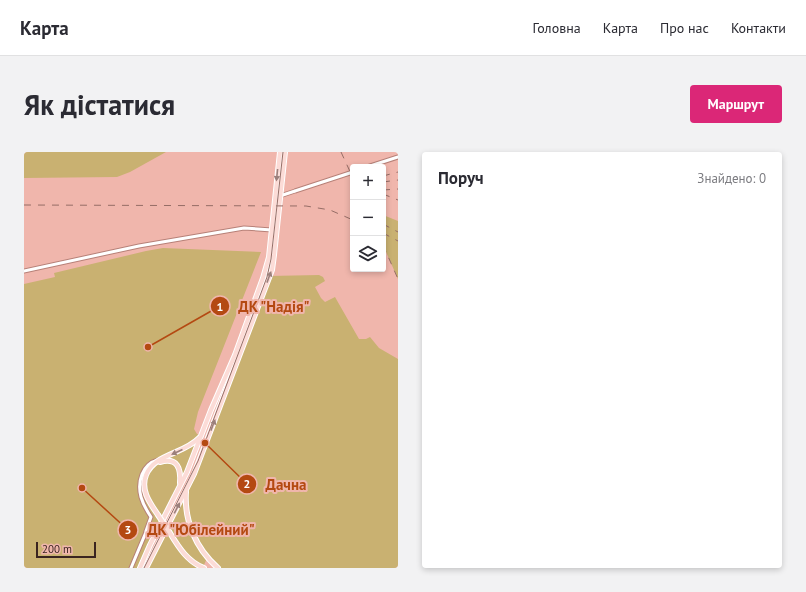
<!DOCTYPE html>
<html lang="uk">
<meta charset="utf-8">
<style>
:root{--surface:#fff;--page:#f2f2f3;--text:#2b2b33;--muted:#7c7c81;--line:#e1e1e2;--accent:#db2777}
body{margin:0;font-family:"PT Sans",sans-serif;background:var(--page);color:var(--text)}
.controls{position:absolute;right:12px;top:12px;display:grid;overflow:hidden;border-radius:4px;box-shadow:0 2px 6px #0003}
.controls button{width:36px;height:36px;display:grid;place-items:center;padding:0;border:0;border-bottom:1px solid var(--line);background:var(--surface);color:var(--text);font:20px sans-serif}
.scale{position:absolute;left:12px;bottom:10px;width:60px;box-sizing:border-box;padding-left:4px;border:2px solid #3a2420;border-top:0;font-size:11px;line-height:14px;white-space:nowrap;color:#3a2420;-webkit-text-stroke:3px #f0b6ac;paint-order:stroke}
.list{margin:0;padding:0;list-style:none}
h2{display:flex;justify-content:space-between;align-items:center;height:52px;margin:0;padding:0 16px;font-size:17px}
h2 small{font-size:13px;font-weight:400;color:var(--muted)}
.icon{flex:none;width:22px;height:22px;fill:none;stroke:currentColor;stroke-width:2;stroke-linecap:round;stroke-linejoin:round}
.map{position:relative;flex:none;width:374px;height:416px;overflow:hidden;border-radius:4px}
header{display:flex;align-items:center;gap:24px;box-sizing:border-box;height:56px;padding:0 20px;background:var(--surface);border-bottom:1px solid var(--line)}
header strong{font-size:19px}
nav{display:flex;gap:22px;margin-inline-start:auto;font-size:14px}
.intro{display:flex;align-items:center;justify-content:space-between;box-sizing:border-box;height:96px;padding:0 24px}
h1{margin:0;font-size:28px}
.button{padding:10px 18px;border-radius:4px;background:var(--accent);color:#fff;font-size:14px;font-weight:700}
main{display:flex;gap:24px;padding:0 24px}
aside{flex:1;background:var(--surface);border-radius:4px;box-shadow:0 2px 6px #0003}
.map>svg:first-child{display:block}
.green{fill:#c9b171}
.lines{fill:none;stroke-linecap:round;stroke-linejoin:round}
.minor-casing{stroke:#b78178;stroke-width:5}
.major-casing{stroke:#fff;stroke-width:6}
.minor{stroke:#fff;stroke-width:3}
.major{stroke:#fcdcd7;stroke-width:4}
.tram{stroke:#956d66;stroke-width:1}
.rail{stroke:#956d66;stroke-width:1;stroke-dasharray:7 7;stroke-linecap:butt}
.minor-bridge-casing{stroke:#b78178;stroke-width:5;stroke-linecap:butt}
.major-bridge-casing{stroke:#fff;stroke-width:6;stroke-linecap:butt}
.minor-bridge{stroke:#fff;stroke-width:3}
.major-bridge{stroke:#fcdcd7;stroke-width:4}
.oneway{fill:#9b807c}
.leader{fill:none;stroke:#b44912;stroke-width:1.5}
.callout-dot{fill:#b44912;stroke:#f0b6ac;stroke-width:1.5}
.mark-label{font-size:12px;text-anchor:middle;font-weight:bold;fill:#fff}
.callout-label{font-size:15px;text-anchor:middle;font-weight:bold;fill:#b44912;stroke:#f0b6ac;stroke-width:4;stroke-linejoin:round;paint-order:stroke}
</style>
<header>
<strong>Карта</strong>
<nav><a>Головна</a><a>Карта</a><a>Про нас</a><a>Контакти</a></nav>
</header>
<div class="intro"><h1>Як дістатися</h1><a class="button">Маршрут</a></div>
<main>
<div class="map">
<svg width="374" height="416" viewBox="0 0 374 416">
<rect width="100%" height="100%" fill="#f0b6ac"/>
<g class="green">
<path d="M0 0H142L106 20 93 25 0 26Z"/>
<path d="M359 63 374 69V127L359 93Z"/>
<path d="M139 96 237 100 174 260 170 277 173 282 177 284 168 292 173 294 163 320 116 416H0V132L31 125 30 121 122 99Z"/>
<path d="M295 123 299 125 301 129 291 135 297 146 301 150 311 145 335 187H342L346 185 355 196 374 207V416H194L183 406 180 413 177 414 180 416H122L170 322 245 124Z"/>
</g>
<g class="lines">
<g class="minor-casing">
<g id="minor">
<path d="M343 15 374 5"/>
<path d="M256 44 271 39"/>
<path d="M0 119 115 94 220 76 248 78"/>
<path d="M122 379 127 365C123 359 119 352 117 345 113 330 118 312 134 308"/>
<path d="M107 416 122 380"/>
</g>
</g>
<g class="major-casing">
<g id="major">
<path d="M136 310C154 305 157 317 156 331"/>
<path d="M162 340C160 369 172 397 194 416"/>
<path d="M134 363C126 351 116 338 122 323 130 302 160 302 175 286"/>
<path d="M146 381C155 396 164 410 180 416"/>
<path d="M116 416 126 393 163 320 187 258 211 203 239 126 245 105 256 0"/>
<path d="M122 416 170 322 248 118 250 103 261 0"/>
</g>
</g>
<use href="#minor" class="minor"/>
<use href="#major" class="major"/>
<path class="tram" d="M120 416 174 309 243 125 247 107 259 0"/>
<g class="rail">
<path d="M317 0 329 26"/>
<path d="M359 24 374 20"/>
<path d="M359 30 374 28"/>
<path d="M359 38 374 37"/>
<path d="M359 42 374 48"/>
<path d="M0 53 282 54 306 58 329 68"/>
<path d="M359 72 374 80"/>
<path d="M359 81 374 89"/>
<path d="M359 93 374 127"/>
</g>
<g class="minor-bridge-casing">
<path id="minor-bridge" d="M271 39 329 20"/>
</g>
<g class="major-bridge-casing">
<path id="major-bridge" d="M134 363 146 381"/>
</g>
<use href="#minor-bridge" class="minor-bridge"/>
<use href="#major-bridge" class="major-bridge"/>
</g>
<defs><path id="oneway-solid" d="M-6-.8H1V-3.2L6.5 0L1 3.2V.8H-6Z"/></defs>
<g class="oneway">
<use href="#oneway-solid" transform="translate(253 23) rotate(96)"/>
<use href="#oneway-solid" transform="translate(245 125) rotate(-70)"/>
<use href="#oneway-solid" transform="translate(189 273) rotate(-69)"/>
<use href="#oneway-solid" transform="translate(153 300) rotate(156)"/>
<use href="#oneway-solid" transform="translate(153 356) rotate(-63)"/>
</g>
<path class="leader" d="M124 195L196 154M181 291L223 332M58 336L104 378"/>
<g class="callout-dot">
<circle cx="124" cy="195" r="4"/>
<circle cx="181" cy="291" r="4"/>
<circle cx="58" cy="336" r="4"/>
<circle cx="196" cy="154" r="10"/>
<circle cx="223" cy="332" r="10"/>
<circle cx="104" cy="378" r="10"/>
</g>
<g class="mark-label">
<text x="196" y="159">1</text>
<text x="223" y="336">2</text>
<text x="104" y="382">3</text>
</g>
<g class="callout-label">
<text x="250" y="160">ДК "Надія"</text>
<text x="262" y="338">Дачна</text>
<text x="177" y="383">ДК "Юбілейний"</text>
</g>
</svg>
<div class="controls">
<button>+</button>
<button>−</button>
<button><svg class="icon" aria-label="layers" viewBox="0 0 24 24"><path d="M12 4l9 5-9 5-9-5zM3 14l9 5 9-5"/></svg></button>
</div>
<div class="scale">200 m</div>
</div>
<aside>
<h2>Поруч<small>Знайдено: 0</small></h2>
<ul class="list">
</ul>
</aside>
</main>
